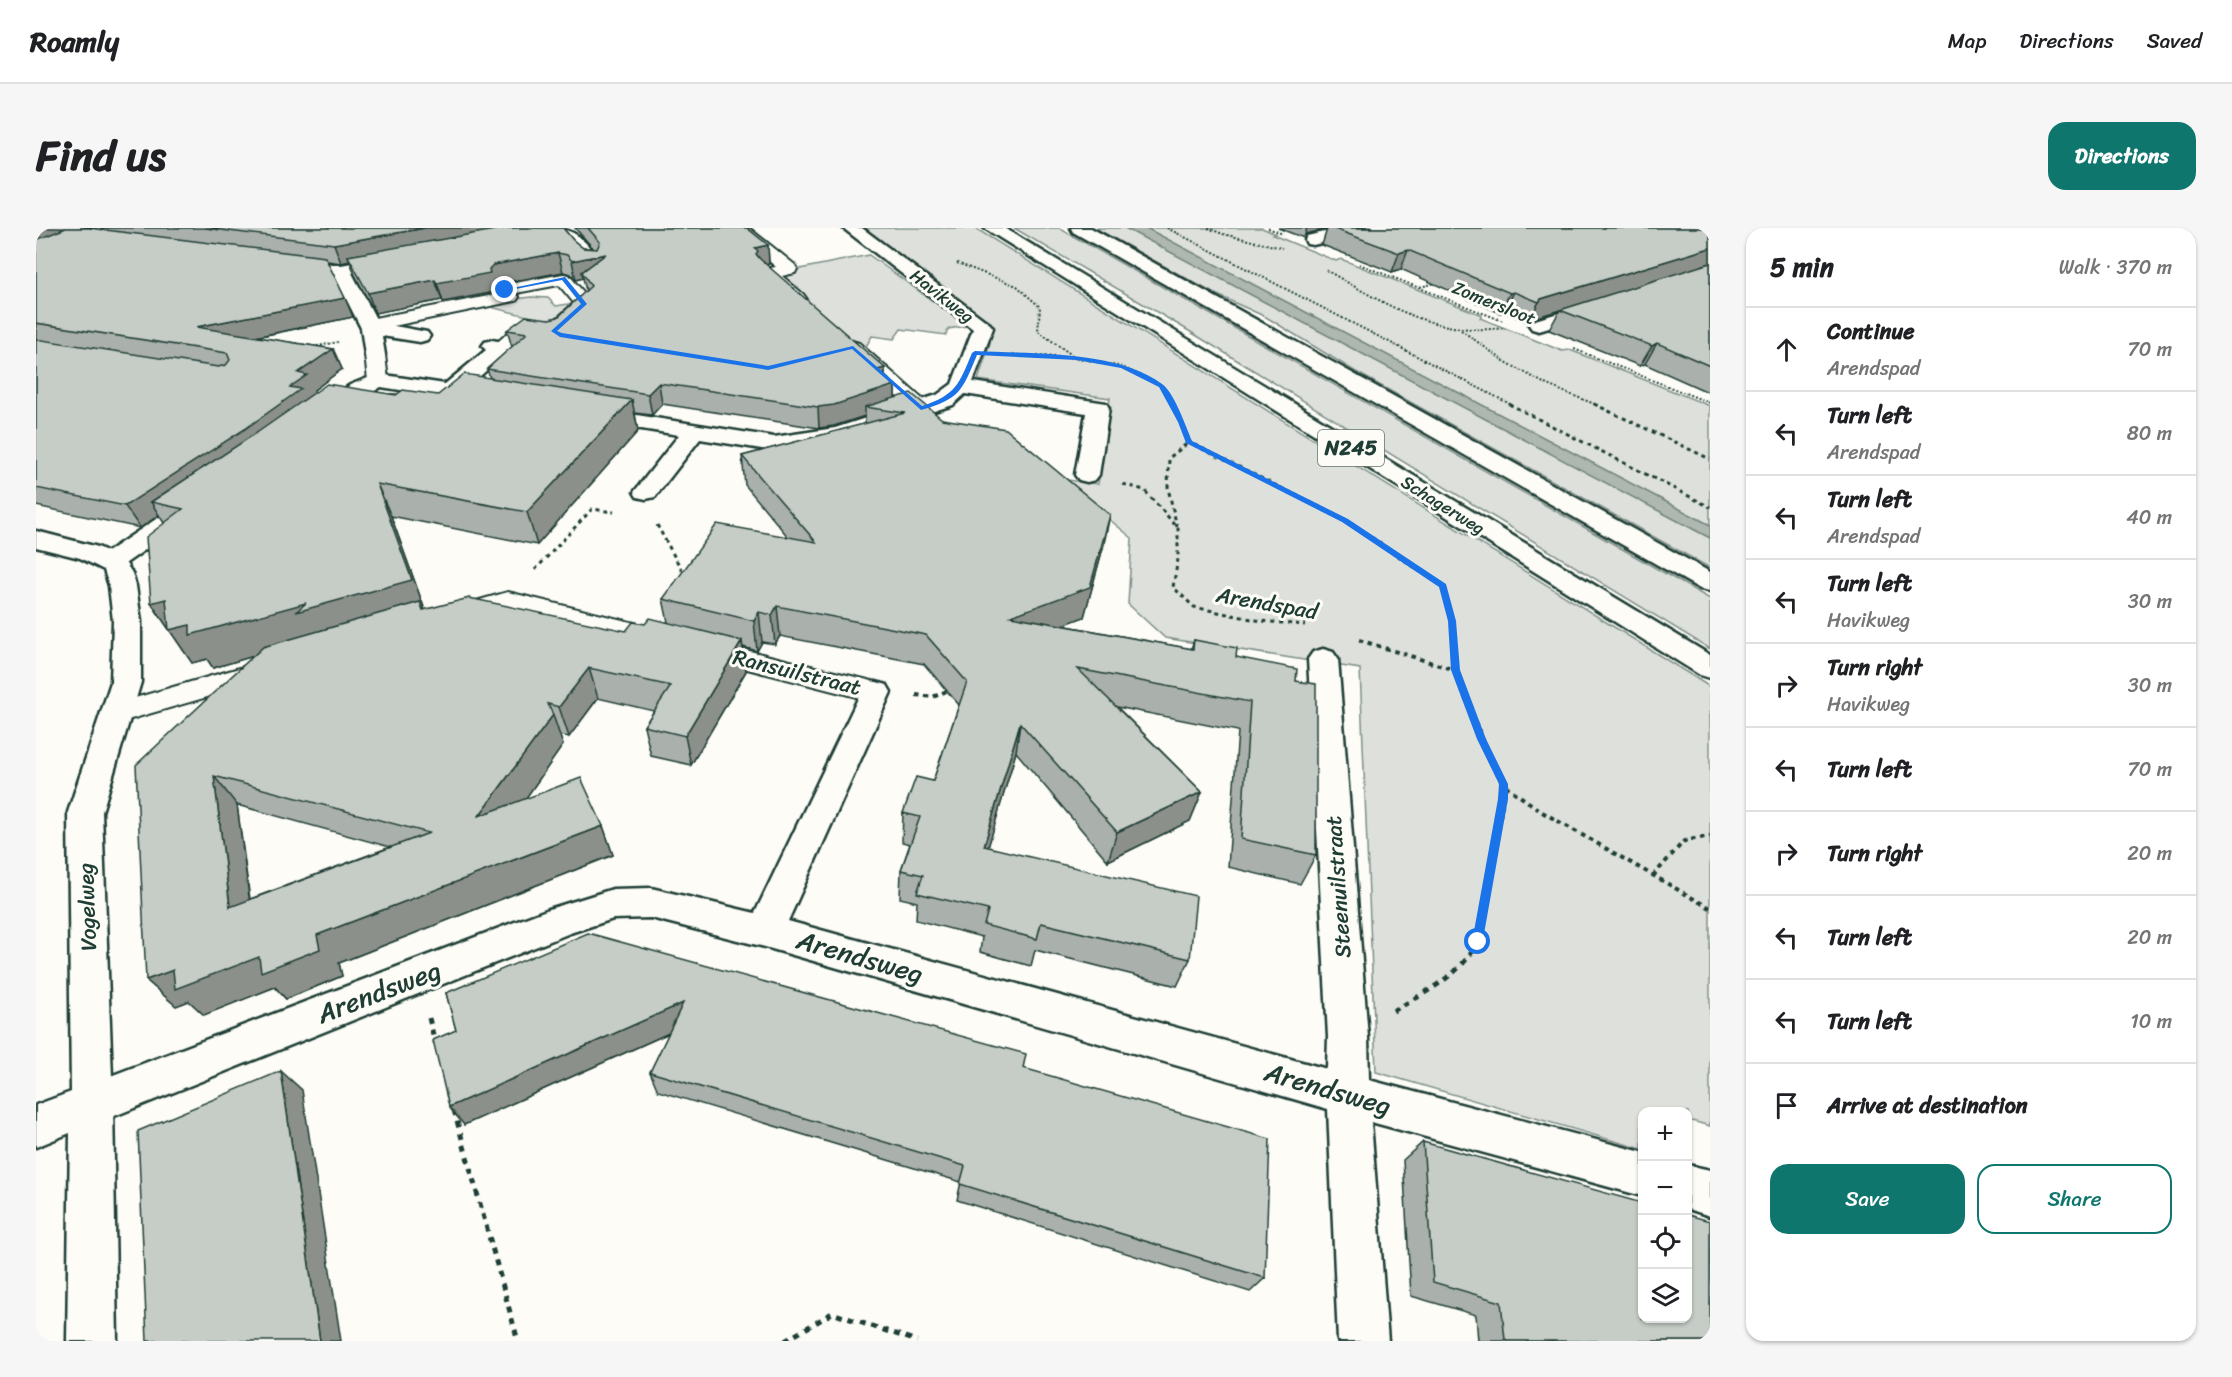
<!DOCTYPE html>
<meta charset="utf-8">
<style>
:root{--surface:#fff;--page:#f6f6f6;--text:#202124;--muted:#757577;--line:#e0e0e0;--accent:#0f766e}
body{margin:0;font-family:Sriracha,sans-serif;background:var(--page);color:var(--text)}
.controls{position:absolute;right:18px;bottom:18px;display:grid;overflow:hidden;border-radius:12px;box-shadow:0 2px 4px #0004}
.controls button{width:54px;height:54px;display:grid;place-items:center;padding:0;border:0;border-bottom:2px solid var(--line);background:var(--surface);color:var(--text);font:30px sans-serif}
.stop{position:absolute;width:18px;height:18px;margin:-14px;border:4px solid #1a73e8;border-radius:50%;background:#fff}
.stop.end{background:#1a73e8;border-color:#fff;box-shadow:0 2px 6px #0008}
.list{margin:0;padding:0;list-style:none}
h2{display:flex;justify-content:space-between;align-items:center;height:78px;margin:0;padding:0 24px;font-size:26px}
h2 small{font-size:20px;font-weight:400;color:var(--muted)}
.list li{display:grid;grid-template-columns:39px 1fr auto;gap:18px;align-items:center;box-sizing:border-box;height:84px;padding:0 24px;border-top:2px solid var(--line)}
.list b{display:block;font-size:22px;white-space:nowrap}
.list p{margin:0;font-size:20px;white-space:nowrap;color:var(--muted)}
.list em{font-size:20px;font-style:normal;color:var(--muted)}
.actions{display:flex;gap:12px;padding:18px 24px}
.actions a{flex:1;padding:14px 0;border:2px solid var(--accent);border-radius:18px;text-align:center;font-size:21px;color:var(--accent)}
.actions .main{background:var(--accent);color:#fff}
.icon{flex:none;width:33px;height:33px;fill:none;stroke:currentColor;stroke-width:2;stroke-linecap:round;stroke-linejoin:round}
.map{position:relative;flex:none;width:1674px;height:1113px;overflow:hidden;border-radius:18px}
header{display:flex;align-items:center;gap:36px;box-sizing:border-box;height:84px;padding:0 30px;background:var(--surface);border-bottom:2px solid var(--line)}
header strong{font-size:28px}
nav{display:flex;gap:33px;margin-inline-start:auto;font-size:21px}
.intro{display:flex;align-items:center;justify-content:space-between;box-sizing:border-box;height:144px;padding:0 36px}
h1{margin:0;font-size:42px}
.button{padding:15px 27px;border-radius:18px;background:var(--accent);color:#fff;font-size:21px;font-weight:700}
main{display:flex;gap:36px;padding:0 36px}
aside{flex:1;background:var(--surface);border-radius:18px;box-shadow:0 2px 4px #0004}
.map>svg:first-child{display:block}
.green{fill:#dde0db;stroke:#7e8e88;stroke-width:1.5}
.water{fill:#aeb8b1;stroke:#75877f;stroke-width:1.5}
.lines{fill:none;stroke-linecap:round;stroke-linejoin:round}
.pedestrian-casing{stroke:#1f3d34;stroke-width:4}
.minor-casing{stroke:#1f3d34;stroke-width:5}
.tertiary-casing{stroke:#1f3d34;stroke-width:5}
.primary-casing{stroke:#1f3d34;stroke-width:5}
.path-far3{stroke:#1f3d34;stroke-width:2;stroke-dasharray:2 2;stroke-linecap:butt}
.path-far2{stroke:#1f3d34;stroke-width:3;stroke-dasharray:4 4;stroke-linecap:butt}
.path-far1{stroke:#1f3d34;stroke-width:4;stroke-dasharray:4.5 4.5;stroke-linecap:butt}
.path{stroke:#1f3d34;stroke-width:5;stroke-dasharray:6 6;stroke-linecap:butt}
.pedestrian{fill:#fdfcf7;fill-rule:evenodd}
.minor{fill:#fdfcf7;fill-rule:evenodd}
.tertiary{fill:#fdfcf7;fill-rule:evenodd}
.primary{fill:#fdfcf7;fill-rule:evenodd}
.wall{fill:#aab0ab;stroke:#1f3d34;stroke-width:1.5;fill-rule:evenodd}
.shaded-wall{fill:#8b908b;stroke:#1f3d34;stroke-width:1.5}
.building{fill:#c6cdc7;stroke:#1f3d34;stroke-width:1.5;fill-rule:evenodd}
.route{fill:#1a73e8}
.labels{text-anchor:middle;dominant-baseline:central;stroke-width:6;stroke-linejoin:round;paint-order:stroke}
.far-street-label{font-size:18px;fill:#1f3d34;stroke:#fdfcf7}
.shield{fill:#fdfcf7;stroke:#62766e;stroke-width:1.5}
.shield-label{font-size:21px;font-weight:bold;fill:#1f3d34}
.street-label{font-size:22px;fill:#1f3d34;stroke:#fdfcf7}
.near-street-label{font-size:27px;fill:#1f3d34;stroke:#fdfcf7}
</style>
<header>
<strong>Roamly</strong>
<nav><a>Map</a><a>Directions</a><a>Saved</a></nav>
</header>
<div class="intro"><h1>Find us</h1><a class="button">Directions</a></div>
<main>
<div class="map">
<svg width="1674" height="1113" viewBox="0 0 1674 1113">
<rect width="100%" height="100%" fill="#fdfcf7"/>
<filter id="ink" filterUnits="userSpaceOnUse"><feTurbulence type="fractalNoise" baseFrequency=".0167" numOctaves="2"/><feDisplacementMap in="SourceGraphic" scale="12" xChannelSelector="R" yChannelSelector="G"/><feConvolveMatrix kernelMatrix="1 2 1 2 8 2 1 2 1" color-interpolation-filters="sRGB"/></filter>
<g filter="url(#ink)">
<g class="green">
<path d="M819 0H939L1674 459V898L1652 892V884H1606V921L1340 844 1324 441 1129 410 1092 376 1096 310 1024 251 1062 256 1074 170 942 152 954 115 955 101Z"/>
<path d="M978 0H1023L1674 371V421L1148 100Z"/>
<path d="M1059 0H1089L1674 310V340L1320 144 1230 89 1177 65Z"/>
<path d="M1110 0H1226L1240 6 1237 7 1300 33 1305 31 1446 87 1444 90 1526 123 1534 122 1674 178V297Z"/>
<path d="M833 27 931 98 912 101 910 107 865 101 858 111 836 108 829 120 822 118 739 46Z"/>
<path d="M495 69 512 70 520 78 532 76 537 82 521 95 458 80V74Z"/>
</g>
<path class="water" d="M1089 0H1110L1674 297V310Z"/>
<g class="lines">
<g class="pedestrian-casing">
<g id="pedestrian">
<path d="M695 0H713L759 37 761 41 759 45 746 48 767 66 770 70 767 74H755L727 49 724 45 727 41 740 39Z"/>
<path d="M527 46 533 47 554 72 557 76 554 80 525 107 518 109 494 105 473 123H459L456 119 483 95 490 93 514 97 538 75 523 57 480 65 483 69 480 73 474 74 333 103 326 101 324 97 326 93 333 91 463 66 460 62 463 58Z"/>
<path d="M816 113 823 115 892 176 895 180 892 184 885 186 878 184 809 123 806 119 809 115Z"/>
<path d="M339 121 346 123 349 127 352 152 349 156H335L332 152 329 127 332 123Z"/>
<path d="M472 364 840 454 850 457 854 464 850 471 840 474 473 380 417 397 408 394 404 388 408 382Z"/>
<path d="M231 432 241 435 245 442 241 449 81 495 71 492 66 485 71 478Z"/>
</g>
</g>
<g class="minor-casing">
<g id="minor">
<path d="M49 0H71L69 4 0 34V23Z"/>
<path d="M513 0C540 0 546 11 563 30L566 34 563 38H551L524 10 489 14 481 9 483 5Z"/>
<path d="M807 0H826L954 96 957 100 937 154 1070 175 1073 180 1063 247 1059 252 1051 254 1043 252 1039 247 1050 185 929 166 917 177 810 211 738 223 664 211 619 269 610 271 601 269 598 264 643 207 549 192 546 187 549 182 557 180 738 209 799 200 901 167 916 156 937 101Z"/>
<path d="M1306 0H1335L1333 4 1277 17 1271 16 1269 12 1271 8Z"/>
<path d="M361 27 367 28 370 32 367 36 316 45 342 95 391 104 394 108 391 112 384 114 346 108 349 127 346 131H332L329 127 325 100 298 47 249 40 243 39 240 35 243 31 249 30 305 37Z"/>
<path d="M1562 73 1569 75 1571 79 1569 83 1503 103 1496 101 1493 97 1496 93Z"/>
<path d="M456 112 473 115 476 119 431 160 461 165 464 170 461 175 453 176 345 159 295 190 287 192 279 190 276 185 279 180 314 157 342 146 409 156 450 122 446 118 449 114Z"/>
<path d="M147 277 156 279 159 284 156 289 83 340 74 342 65 340 61 334 65 328 138 279Z"/>
<path d="M1287 421 1297 424 1302 431 1332 809 1333 852 1606 924V968L1335 894 1352 1113H1302L1292 881 729 719 615 690 577 691 534 705 56 897 41 891 35 876 41 861 56 855 513 681 577 661 615 660 719 685 825 464 829 457 840 454 851 457 855 464 752 693 1291 841 1292 809 1272 431 1277 424Z"/>
<path d="M1652 937 1674 942V988L1652 981Z"/>
</g>
</g>
<g class="tertiary-casing">
<path id="tertiary" d="M0 303 62 319 87 331 96 345 100 358 105 393V454L66 584 77 876 81 1113H31L34 905 0 919V877L35 864 32 584 75 454 77 393 73 358 68 342 44 330 0 319Z"/>
</g>
<g class="primary-casing">
<g id="primary">
<path d="M948 0H968L1674 427V450L1664 447Z"/>
<path d="M1035 0H1055L1674 344V363L1664 361 1037 4Z"/>
</g>
</g>
<g class="path-far3">
<path d="M1131 0 1476 177"/>
<path d="M1172 0 1187 6 1246 20"/>
<path d="M1232 0 1247 6"/>
<path d="M921 35 981 58 1004 79 1002 103 1040 130"/>
<path d="M1323 36 1467 93"/>
<path d="M1290 42C1351 77 1396 108 1469 100"/>
<path d="M1384 59 1400 55"/>
<path d="M1425 102 1468 133 1511 157 1561 177"/>
<path d="M277 119 302 114"/>
<path d="M1538 121 1674 175"/>
<path d="M977 127 1041 130 1086 139 1126 158 1136 177"/>
</g>
<g class="path-far2">
<path d="M1136 176 1153 214 1309 292 1407 358 1416 393 1417 409"/>
<path d="M1473 176 1674 279"/>
<path d="M1558 176 1674 231"/>
<path d="M1087 256 1108 262 1142 300V331L1137 359 1158 379 1225 393 1269 397"/>
<path d="M621 297 649 348"/>
<path d="M1141 299 1132 260 1133 230 1153 214"/>
<path d="M499 342 556 281 578 284"/>
</g>
<g class="path-far1">
<path d="M1417 407 1419 442 1446 511 1467 556 1506 584 1674 680"/>
<path d="M1323 412 1419 442"/>
<path d="M880 467 897 469 913 462"/>
<path d="M1617 648 1648 613 1674 608"/>
<path d="M1442 713 1467 571V556"/>
</g>
<g class="path">
<path d="M1357 783C1387 766 1429 745 1442 712"/>
<path d="M393 790 399 815"/>
<path d="M418 882 482 1113"/>
<path d="M749 1113 796 1085 881 1113"/>
</g>
<use href="#pedestrian" class="pedestrian"/>
<use href="#minor" class="minor"/>
<use href="#tertiary" class="tertiary"/>
<use href="#primary" class="primary"/>
</g>
<g class="wall">
<path d="M0 0 67 2 66 0H527L537 12 547 20H557L539 0H711L732 17 733 36 730 37 849 140V148L859 157V170L906 191 1068 316 1048 389 1026 397 1155 421 1158 412 1260 453 1280 627 1264 656 1192 639 1202 503 1081 479 1166 564 1154 593 1072 633 980 524 952 619 1154 731 1141 758 999 722 995 738 944 724 946 709 880 692 881 674 864 670 865 642 874 616 866 614 867 585 897 553 923 477 888 436 744 408 739 416 726 414 721 423 707 419 710 443 655 537 615 528 608 498 618 483 562 470 533 509 523 507 527 517 489 571 567 598 577 627 303 735 306 748 250 771 239 759 168 787 153 773 140 778 110 752 217 428 177 440 171 431 156 435 115 375 128 295 123 287 104 300 0 278ZM291 33 305 35 314 33 319 47 339 85 406 72 407 74 459 64 458 61 463 56 527 44 535 46 540 52 547 50 550 63 522 89 471 102 476 119 451 141 454 150 402 167 279 164 278 162 306 141 297 121 221 109 317 89ZM626 176 783 200 798 198 829 188V196L706 228 709 257 753 310 627 371 632 394 609 396 590 403 389 382 355 288 501 317 602 203 599 185 616 187ZM201 577 354 619 214 671Z"/>
<path d="M1242 0H1674V165L1609 136 1604 138 1513 102 1524 82 1541 77 1495 91 1492 94 1468 84 1464 85 1365 41 1356 44 1286 17 1291 1 1270 6 1268 10Z"/>
<path d="M410 765 987 840 1229 1050 1214 1064 921 972 925 954 622 863 614 844 633 805 428 897 420 802Z"/>
<path d="M1387 914 1674 1113H1442L1440 1087 1375 1068 1367 932Z"/>
</g>
<g class="shaded-wall">
<path d="M0 0H44L0 21Z"/>
<path d="M389 0H496L312 28 314 33 305 35 298 16Z"/>
<path d="M1271 0H1292L1291 1 1270 6 1268 10Z"/>
<path d="M732 17 733 36 723 38 719 20Z"/>
<path d="M1674 20V36L1495 91 1492 94 1503 74 1505 71Z"/>
<path d="M1372 22 1365 41 1356 44 1363 25Z"/>
<path d="M522 25 527 44 463 56 458 61 459 64 407 74 401 55 457 37Z"/>
<path d="M570 26 546 44 547 50 540 52 536 33Z"/>
<path d="M399 52 406 72 339 85 332 65Z"/>
<path d="M1478 64 1468 84 1464 85 1474 65Z"/>
<path d="M309 70 317 89 170 119 160 99Z"/>
<path d="M1621 115 1609 136 1604 138 1616 118Z"/>
<path d="M297 121 306 141 278 162 280 168 115 274 123 287 104 300 89 278 254 159 262 145Z"/>
<path d="M849 140 848 161 841 142Z"/>
<path d="M623 155 626 176 616 187 612 166Z"/>
<path d="M859 157V178L829 179V188L798 198 783 200 782 179Z"/>
<path d="M596 172 602 203 501 317 491 284Z"/>
<path d="M341 256 355 288 390 385 276 411 177 440 171 431 156 435 115 375Z"/>
<path d="M1074 287 1068 316 1048 389 971 418 975 388Z"/>
<path d="M741 378 744 408 739 416 736 387Z"/>
<path d="M723 384 726 414 721 423 718 393Z"/>
<path d="M706 413 710 443 655 537 649 508Z"/>
<path d="M553 440 562 470 533 509 523 479Z"/>
<path d="M517 487 527 517 457 617 443 588Z"/>
<path d="M984 495 980 524 944 647 948 618Z"/>
<path d="M178 548 201 577 218 707 194 679Z"/>
<path d="M1166 564 1154 593 1072 633 1081 604Z"/>
<path d="M567 598 577 627 303 735 306 748 250 771 239 759 168 787 153 773 140 778 110 752 137 742 281 707Z"/>
<path d="M647 775 653 796 428 897 413 879Z"/>
<path d="M245 843 266 862 305 1113H284Z"/>
</g>
<g class="building">
<path d="M30 0H53L289 29 309 70 160 99 297 121 262 145 271 147 254 159 265 161 209 201 89 278 0 260V111L182 139 190 137 194 132 191 125 0 95V12Z"/>
<path d="M169 0H389L298 16Z"/>
<path d="M470 0H527L537 12 547 20 561 21 564 14 552 0H711L732 17 719 20 722 23 720 26 724 31 849 140 841 142 859 157 798 177 782 179 623 155 612 166 451 141 491 105 471 102 490 88 513 91 522 89 555 58 546 44 570 26 536 33 531 27 522 25 457 37 453 41 454 45 401 55 399 52 332 65 312 28Z"/>
<path d="M1296 0H1674V20L1505 71 1503 74 1478 64 1474 65 1372 22 1363 25Z"/>
<path d="M1674 35V138L1621 115 1616 118 1524 82Z"/>
<path d="M428 146 596 172 491 284 341 256 376 352 260 384 270 375 154 407V397L133 402 130 371 115 375 110 309 147 281 115 274 222 204 291 156 360 167 367 162 402 167Z"/>
<path d="M875 165 906 191 970 201 1074 287 1054 359 975 388 1157 421 1158 412 1201 420 1200 429 1261 441 1260 453 1280 456V627L1205 611 1214 474 1042 441 1166 564 1081 604 984 495 948 618 1160 668 1154 731 1005 695 1001 711 948 697 952 682 881 665 887 647 865 642 884 589 867 585 880 549 897 553 931 454 890 407 741 378 736 387 723 384 718 393 627 371 681 296 780 314 706 228 869 185 829 179Z"/>
<path d="M433 370 590 403 597 394 609 396 614 390 706 413 649 508 608 498 635 458 553 440 523 479 512 476 517 487 443 588 545 550 567 598 281 707 284 721 225 744 223 729 139 761 137 742 110 752 100 537 227 419 384 374 387 382ZM178 548 393 605 194 679Z"/>
<path d="M552 705 990 826 987 840 1234 911 1229 1050 924 956 929 938 614 844 647 775 413 879 397 812 420 802 410 765Z"/>
<path d="M245 843 284 1113H111L102 903Z"/>
<path d="M1387 914 1606 975V1090H1652V987L1674 993V1113H1472L1469 1112 1465 1074 1397 1054Z"/>
</g>
</g>
<path class="route" d="M529 49 551 76 521 103 526 105 732 138 817 118 886 178C920 167 923 156 936 125L939 123C994 126 1081 122 1126 156 1138 164 1150 199 1156 213L1312 291 1410 356 1420 393 1424 442 1450 511 1472 556V571L1446 717 1442 719 1436 714 1462 571 1463 556 1441 511 1415 442 1412 393 1403 359 1306 294 1150 215 1142 194 1123 159 1085 140 1041 132 941 127C926 163 924 171 885 182L816 121 732 142 524 109 515 103 545 76 526 52 469 63 467 62Z"/>
<g class="labels">
<g class="far-street-label">
<text transform="translate(906 68) rotate(38)">Havikweg</text>
<text transform="translate(1458 75) rotate(22)">Zomersloot</text>
<text transform="translate(1407 277) rotate(32)">Schagerweg</text>
</g>
<rect class="shield" x="1282" y="202" width="66" height="36" rx="4.5"/>
<g class="shield-label">
<text x="1315" y="220">N245</text>
</g>
<g class="street-label">
<text transform="translate(1231 375) rotate(10)">Arendspad</text>
<text transform="translate(761 444) rotate(14)">Ransuilstraat</text>
<text transform="translate(1302 659) rotate(-94)">Steenuilstraat</text>
<text transform="translate(51 679) rotate(-92)">Vogelweg</text>
</g>
<g class="near-street-label">
<text transform="translate(824 729) rotate(16)">Arendsweg</text>
<text transform="translate(343 764) rotate(-21)">Arendsweg</text>
<text transform="translate(1292 861) rotate(16)">Arendsweg</text>
</g>
</g>
</svg>
<div class="controls">
<button>+</button>
<button>−</button>
<button><svg class="icon" aria-label="locate" viewBox="0 0 24 24"><circle cx="12" cy="12" r="6"/><path d="M12 2v4M12 18v4M2 12h4M18 12h4"/></svg></button>
<button><svg class="icon" aria-label="layers" viewBox="0 0 24 24"><path d="M12 4l9 5-9 5-9-5zM3 14l9 5 9-5"/></svg></button>
</div>
<div class="stop" style="left:1442px;top:714px"></div>
<div class="stop end" style="left:469px;top:62px"></div>
</div>
<aside>
<h2>5 min<small>Walk · 370 m</small></h2>
<ul class="list">
<li><svg class="icon" aria-label="ahead" viewBox="0 0 24 24"><path d="M12 20V5M6 11l6-6 6 6"/></svg><div><b>Continue</b><p>Arendspad</p></div><em>70 m</em></li>
<li><svg class="icon" aria-label="left" viewBox="0 0 24 24"><path d="M17 20v-9H6M10 6l-5 5 5 5"/></svg><div><b>Turn left</b><p>Arendspad</p></div><em>80 m</em></li>
<li><svg class="icon" aria-label="left" viewBox="0 0 24 24"><path d="M17 20v-9H6M10 6l-5 5 5 5"/></svg><div><b>Turn left</b><p>Arendspad</p></div><em>40 m</em></li>
<li><svg class="icon" aria-label="left" viewBox="0 0 24 24"><path d="M17 20v-9H6M10 6l-5 5 5 5"/></svg><div><b>Turn left</b><p>Havikweg</p></div><em>30 m</em></li>
<li><svg class="icon" aria-label="right" viewBox="0 0 24 24"><path d="M7 20v-9h11M14 6l5 5-5 5"/></svg><div><b>Turn right</b><p>Havikweg</p></div><em>30 m</em></li>
<li><svg class="icon" aria-label="left" viewBox="0 0 24 24"><path d="M17 20v-9H6M10 6l-5 5 5 5"/></svg><div><b>Turn left</b></div><em>70 m</em></li>
<li><svg class="icon" aria-label="right" viewBox="0 0 24 24"><path d="M7 20v-9h11M14 6l5 5-5 5"/></svg><div><b>Turn right</b></div><em>20 m</em></li>
<li><svg class="icon" aria-label="left" viewBox="0 0 24 24"><path d="M17 20v-9H6M10 6l-5 5 5 5"/></svg><div><b>Turn left</b></div><em>20 m</em></li>
<li><svg class="icon" aria-label="left" viewBox="0 0 24 24"><path d="M17 20v-9H6M10 6l-5 5 5 5"/></svg><div><b>Turn left</b></div><em>10 m</em></li>
<li><svg class="icon" aria-label="arrive" viewBox="0 0 24 24"><path d="M6 21V4h12l-3 4 3 4H6"/></svg><div><b>Arrive at destination</b></div></li>
</ul>
<div class="actions"><a class="main">Save</a><a>Share</a></div>
</aside>
</main>
